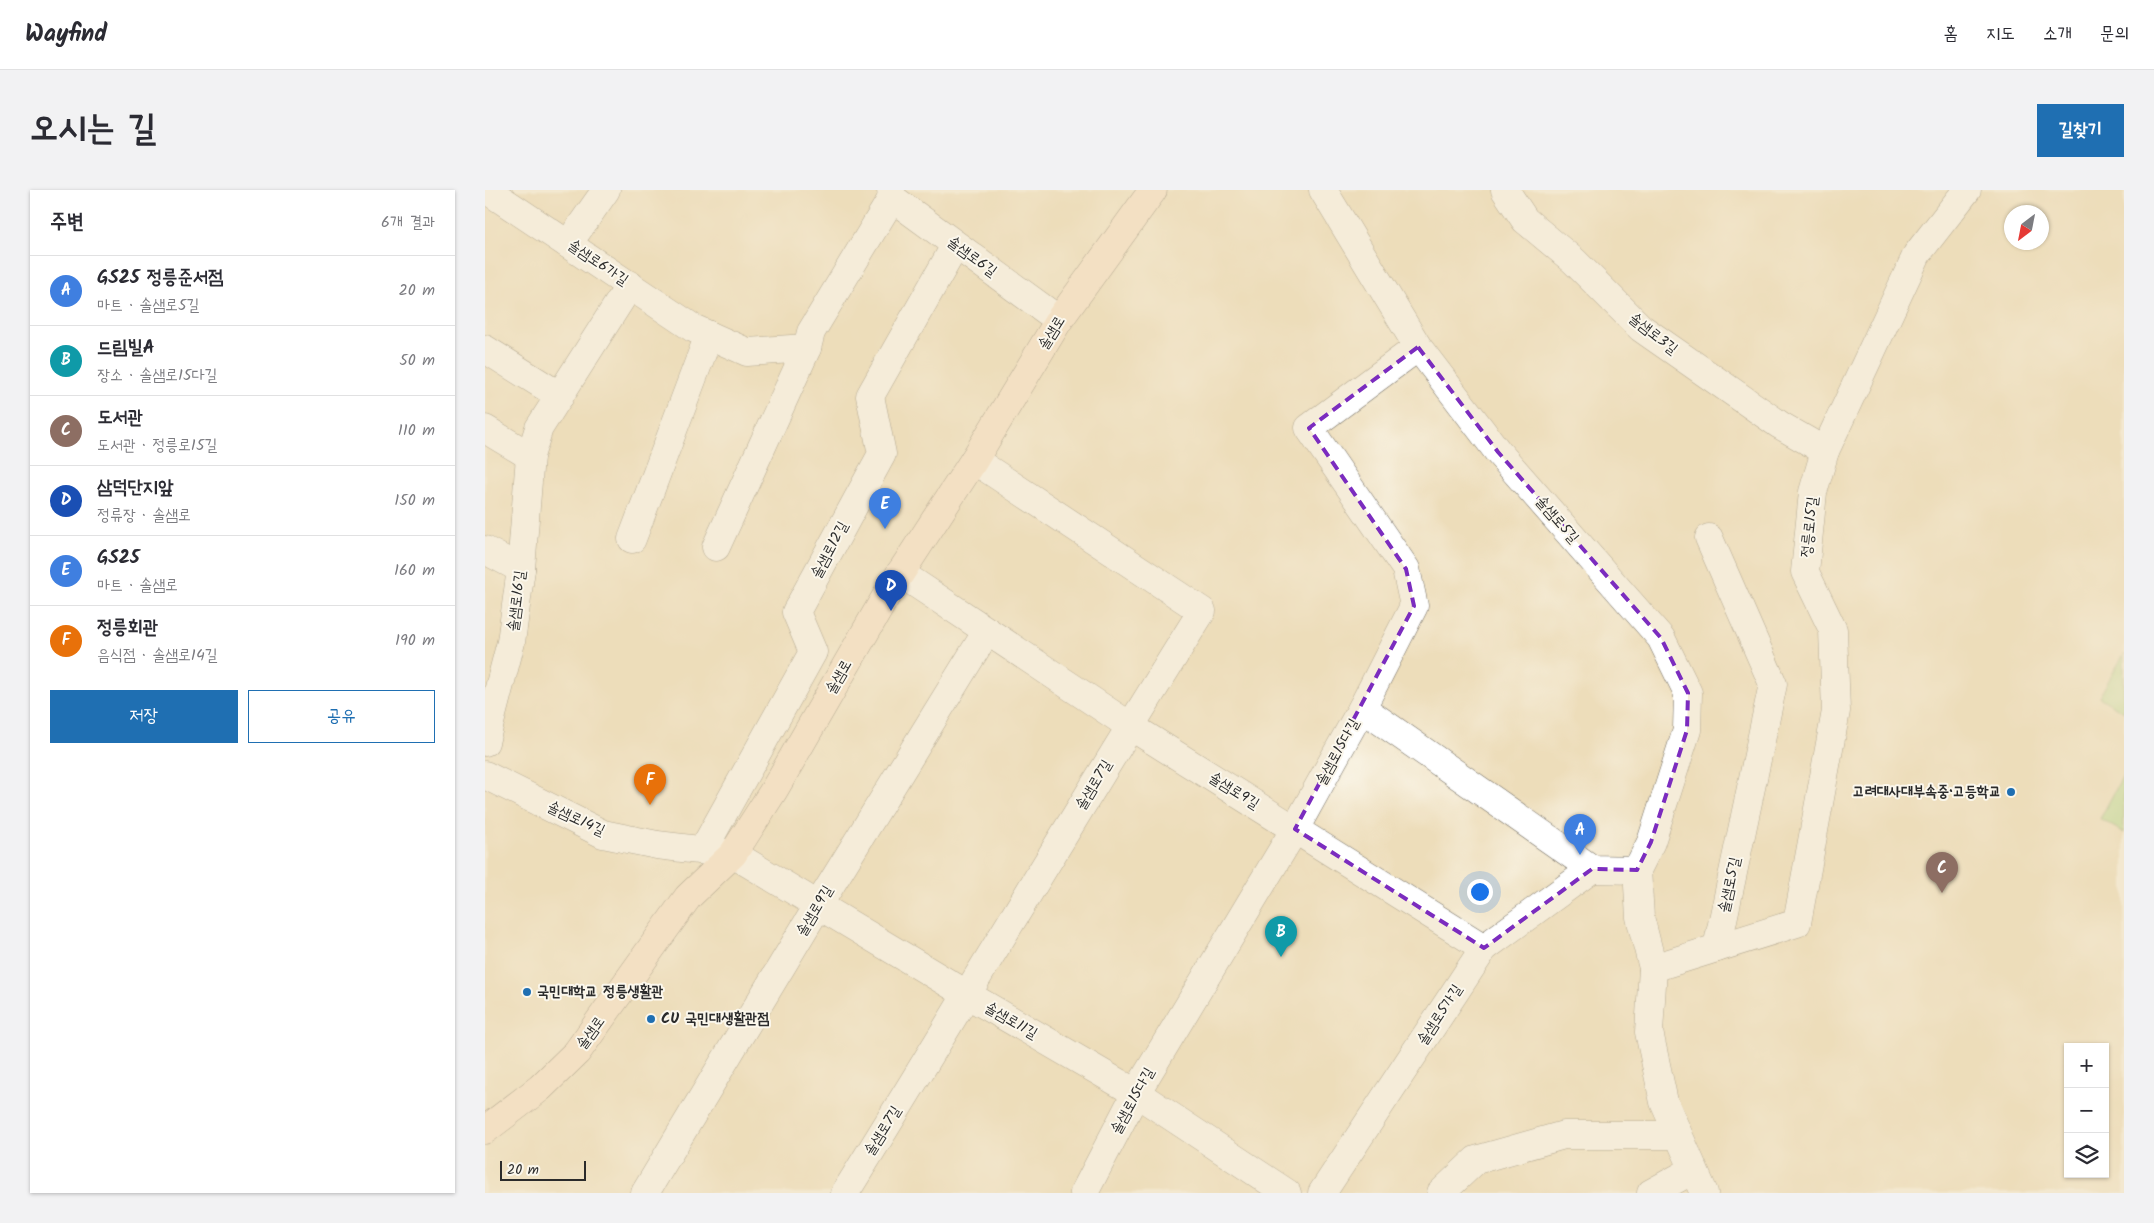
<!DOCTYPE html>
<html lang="ko">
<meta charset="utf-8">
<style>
:root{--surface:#fff;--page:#f2f2f3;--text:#2b2b33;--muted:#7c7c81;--line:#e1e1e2;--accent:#1f6fb2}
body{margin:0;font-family:Kalam,"Poor Story",sans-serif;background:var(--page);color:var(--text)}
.controls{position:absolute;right:15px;bottom:15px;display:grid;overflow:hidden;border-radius:0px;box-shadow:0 1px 4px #0004}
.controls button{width:45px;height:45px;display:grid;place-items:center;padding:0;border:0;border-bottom:1px solid var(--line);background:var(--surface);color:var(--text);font:25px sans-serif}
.compass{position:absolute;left:1519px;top:15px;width:45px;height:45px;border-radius:50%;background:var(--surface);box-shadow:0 1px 4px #0004;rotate:212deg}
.scale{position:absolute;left:15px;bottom:12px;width:86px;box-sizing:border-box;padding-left:5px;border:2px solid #2b2b2b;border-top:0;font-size:14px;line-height:18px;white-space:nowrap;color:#2b2b2b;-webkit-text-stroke:4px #fbf7ec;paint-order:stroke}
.you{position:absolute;left:994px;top:701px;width:18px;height:18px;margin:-12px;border:4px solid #fff;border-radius:50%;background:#1a73e8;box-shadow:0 0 0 8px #1a73e833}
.badge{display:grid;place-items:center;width:32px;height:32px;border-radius:50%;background:var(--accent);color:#fff;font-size:16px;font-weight:700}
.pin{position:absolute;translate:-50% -41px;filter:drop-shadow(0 1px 2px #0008)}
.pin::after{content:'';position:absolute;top:26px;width:18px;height:15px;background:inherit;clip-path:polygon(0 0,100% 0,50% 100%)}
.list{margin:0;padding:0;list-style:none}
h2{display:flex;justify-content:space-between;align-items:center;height:65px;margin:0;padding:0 20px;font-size:21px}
h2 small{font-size:16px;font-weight:400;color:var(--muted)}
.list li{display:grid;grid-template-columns:32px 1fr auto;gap:15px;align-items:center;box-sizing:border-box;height:70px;padding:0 20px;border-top:1px solid var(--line)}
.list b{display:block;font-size:19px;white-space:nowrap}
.list p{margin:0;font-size:16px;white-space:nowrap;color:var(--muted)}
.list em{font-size:16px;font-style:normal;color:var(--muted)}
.actions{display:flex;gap:10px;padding:15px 20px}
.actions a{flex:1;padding:11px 0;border:1px solid var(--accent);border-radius:0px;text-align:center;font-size:18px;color:var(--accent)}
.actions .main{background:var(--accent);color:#fff}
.icon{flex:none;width:28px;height:28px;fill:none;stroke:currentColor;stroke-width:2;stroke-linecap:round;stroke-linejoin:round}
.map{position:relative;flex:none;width:1639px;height:1003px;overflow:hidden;border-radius:0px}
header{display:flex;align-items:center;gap:30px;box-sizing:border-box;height:70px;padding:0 25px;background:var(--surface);border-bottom:1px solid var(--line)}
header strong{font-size:24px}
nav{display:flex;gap:28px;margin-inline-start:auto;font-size:18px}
.intro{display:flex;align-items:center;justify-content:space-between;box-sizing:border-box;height:120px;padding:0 30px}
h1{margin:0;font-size:35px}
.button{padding:12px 22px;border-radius:0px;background:var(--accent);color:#fff;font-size:18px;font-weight:700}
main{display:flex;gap:30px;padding:0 30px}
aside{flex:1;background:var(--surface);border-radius:0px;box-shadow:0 1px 4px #0004}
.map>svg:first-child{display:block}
.green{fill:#a6d582;stroke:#688056}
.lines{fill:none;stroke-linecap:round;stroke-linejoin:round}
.street-casing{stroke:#6f695d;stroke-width:29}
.secondary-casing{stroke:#6f695d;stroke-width:29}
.street{stroke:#fff;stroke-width:28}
.secondary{stroke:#fbe5cf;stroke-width:28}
.marked{fill:none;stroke:#7b2cbf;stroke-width:4;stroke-dasharray:10 6;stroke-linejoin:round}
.poi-dot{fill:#1f6fb2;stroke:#fbf7ec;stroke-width:2}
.labels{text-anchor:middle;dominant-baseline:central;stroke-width:4;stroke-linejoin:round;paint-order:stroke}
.street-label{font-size:15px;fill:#2b2b2b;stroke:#fbf7ec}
.poi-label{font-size:15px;font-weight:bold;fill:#2b2b2b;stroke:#fbf7ec;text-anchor:start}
</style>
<header>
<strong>Wayfind</strong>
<nav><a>홈</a><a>지도</a><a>소개</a><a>문의</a></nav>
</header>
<div class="intro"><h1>오시는 길</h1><a class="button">길찾기</a></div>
<main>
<aside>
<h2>주변<small>6개 결과</small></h2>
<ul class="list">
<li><span class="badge" style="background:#3f7fe0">A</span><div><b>GS25 정릉준서점</b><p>마트 · 솔샘로5길</p></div><em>20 m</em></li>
<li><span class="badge" style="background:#0f9aa8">B</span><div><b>드림빌A</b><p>장소 · 솔샘로15다길</p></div><em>50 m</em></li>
<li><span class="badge" style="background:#8d6e63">C</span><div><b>도서관</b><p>도서관 · 정릉로15길</p></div><em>110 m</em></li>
<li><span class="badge" style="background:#1a4fb4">D</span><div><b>삼덕단지앞</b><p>정류장 · 솔샘로</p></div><em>150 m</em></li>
<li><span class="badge" style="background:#3f7fe0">E</span><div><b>GS25</b><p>마트 · 솔샘로</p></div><em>160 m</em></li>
<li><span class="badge" style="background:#e8710a">F</span><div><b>정릉회관</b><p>음식점 · 솔샘로14길</p></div><em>190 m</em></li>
</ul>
<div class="actions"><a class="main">저장</a><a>공유</a></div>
</aside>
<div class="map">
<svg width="1639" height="1003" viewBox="0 0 1639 1003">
<rect width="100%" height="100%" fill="#fbf7ec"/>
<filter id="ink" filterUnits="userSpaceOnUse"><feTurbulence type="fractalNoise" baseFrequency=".02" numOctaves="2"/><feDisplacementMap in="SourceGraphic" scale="10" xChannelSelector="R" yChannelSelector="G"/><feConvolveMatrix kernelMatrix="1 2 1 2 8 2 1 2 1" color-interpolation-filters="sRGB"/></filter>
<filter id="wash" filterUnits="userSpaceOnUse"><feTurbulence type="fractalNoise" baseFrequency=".0096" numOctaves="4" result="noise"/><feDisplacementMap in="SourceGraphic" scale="20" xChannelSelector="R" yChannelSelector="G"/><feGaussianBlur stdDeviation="1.12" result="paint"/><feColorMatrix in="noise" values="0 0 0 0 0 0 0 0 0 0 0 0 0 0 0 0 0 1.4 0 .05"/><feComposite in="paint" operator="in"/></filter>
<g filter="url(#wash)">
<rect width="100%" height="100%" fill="#edddba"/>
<g class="green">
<path d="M1639 464V522L1614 507Z"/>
<path d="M1639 584V643L1615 629Z"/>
</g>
</g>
<g filter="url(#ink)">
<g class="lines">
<g class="street-casing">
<g id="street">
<path d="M2 0 208 138 262 162 322 158"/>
<path d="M406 0 407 8 574 130"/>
<path d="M838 0 933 157 1013 262 1176 448 1203 503 1202 540 1166 652 1152 680 1155 727 1168 778 1164 842 1179 912 1219 1003"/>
<path d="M1020 0 1040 30 1089 71 1156 138 1295 235 1340 261"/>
<path d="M83 54 121 0"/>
<path d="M0 159 75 206"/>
<path d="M0 239 45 266"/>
<path d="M1224 348 1288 494 1232 758"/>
<path d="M147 349 224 145"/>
<path d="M231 357 322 158 326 142 407 8"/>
<path d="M0 360 36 379"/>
<path d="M415 383 645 536 999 758"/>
<path d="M877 518 1107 679 1152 680"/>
<path d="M0 552 26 452 36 379 45 266 54 238 145 95"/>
<path d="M0 585 118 644 172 655 248 664 483 805 651 903 802 1003"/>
<path d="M218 660 328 462 311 422 397 264 385 206 470 56"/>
<path d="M1168 778 1312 733 1351 521 1348 440 1320 382 1328 302 1340 261 1432 64 1482 0"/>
<path d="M160 1003 334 714 502 441"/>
<path d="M360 1003C480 810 596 614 717 421L489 270"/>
<path d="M599 1003 651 903 810 639 877 518 929 416 921 379 824 238 933 157"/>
<path d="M837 1003 999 758 1107 679"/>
<path d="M956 1003 991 970 1079 945H1193"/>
<path d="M1166 1003 1208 980"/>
</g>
</g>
<g class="secondary-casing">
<path id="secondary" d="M0 940 55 898 92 862 203 707 248 664 289 600 407 396 489 270 574 130 668 0"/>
</g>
<use href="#street" class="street"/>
<use href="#secondary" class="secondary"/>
</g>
</g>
<path d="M0 0H1639V1003H0ZM933 157 1013 262 1176 448 1203 503 1202 540 1166 652 1152 680 1107 679 999 758 810 639 929 416 921 379 824 238Z" fill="#edddba" fill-opacity=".55" fill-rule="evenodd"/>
<path class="marked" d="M933 157 1013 262 1176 448 1203 503 1202 540 1166 652 1152 680 1107 679 999 758 810 639 929 416 921 379 824 238Z"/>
<g class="poi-dot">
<circle cx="1526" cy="602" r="5"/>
<circle cx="42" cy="802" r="5"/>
<circle cx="166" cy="829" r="5"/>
</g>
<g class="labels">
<g class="street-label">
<text transform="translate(487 67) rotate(36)">솔샘로6길</text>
<text transform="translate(113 73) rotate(34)">솔샘로6가길</text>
<text transform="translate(567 143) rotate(-58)">솔샘로</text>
<text transform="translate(1168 144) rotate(38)">솔샘로3길</text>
<text transform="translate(1072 330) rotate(49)">솔샘로5길</text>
<text transform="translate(1325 337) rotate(-84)">정릉로15길</text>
<text transform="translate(345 360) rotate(-62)">솔샘로12길</text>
<text transform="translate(32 411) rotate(-83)">솔샘로16길</text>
<text transform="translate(354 487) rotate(-60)">솔샘로</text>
<text transform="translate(853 562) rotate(-61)">솔샘로15다길</text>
<text transform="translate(609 595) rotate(-59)">솔샘로7길</text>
<text transform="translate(749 601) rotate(32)">솔샘로9길</text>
<text transform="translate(91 629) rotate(25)">솔샘로14길</text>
<text transform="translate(1245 695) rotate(-78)">솔샘로5길</text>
<text transform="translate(330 721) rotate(-59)">솔샘로9길</text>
<text transform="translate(955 825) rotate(-57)">솔샘로5가길</text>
<text transform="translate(526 831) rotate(30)">솔샘로11길</text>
<text transform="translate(106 843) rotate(-54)">솔샘로</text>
<text transform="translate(648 911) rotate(-61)">솔샘로15다길</text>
<text transform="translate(398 941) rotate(-58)">솔샘로7길</text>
</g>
<g class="poi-label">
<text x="1516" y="602" text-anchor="end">고려대사대부속중·고등학교</text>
<text x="52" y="802">국민대학교 정릉생활관</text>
<text x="176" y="829">CU 국민대생활관점</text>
</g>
</g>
</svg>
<div class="controls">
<button>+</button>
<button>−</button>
<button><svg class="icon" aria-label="layers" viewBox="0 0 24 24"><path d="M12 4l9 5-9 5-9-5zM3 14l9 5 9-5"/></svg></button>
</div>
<svg class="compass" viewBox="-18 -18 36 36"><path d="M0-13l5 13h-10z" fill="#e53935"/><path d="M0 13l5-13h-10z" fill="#7c7c81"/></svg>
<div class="scale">20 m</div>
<div class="you"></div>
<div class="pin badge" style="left:1095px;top:665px;background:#3f7fe0">A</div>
<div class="pin badge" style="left:796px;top:767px;background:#0f9aa8">B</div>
<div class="pin badge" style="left:1457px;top:703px;background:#8d6e63">C</div>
<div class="pin badge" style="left:406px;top:421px;background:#1a4fb4">D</div>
<div class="pin badge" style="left:400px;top:339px;background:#3f7fe0">E</div>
<div class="pin badge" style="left:165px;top:615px;background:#e8710a">F</div>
</div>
</main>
